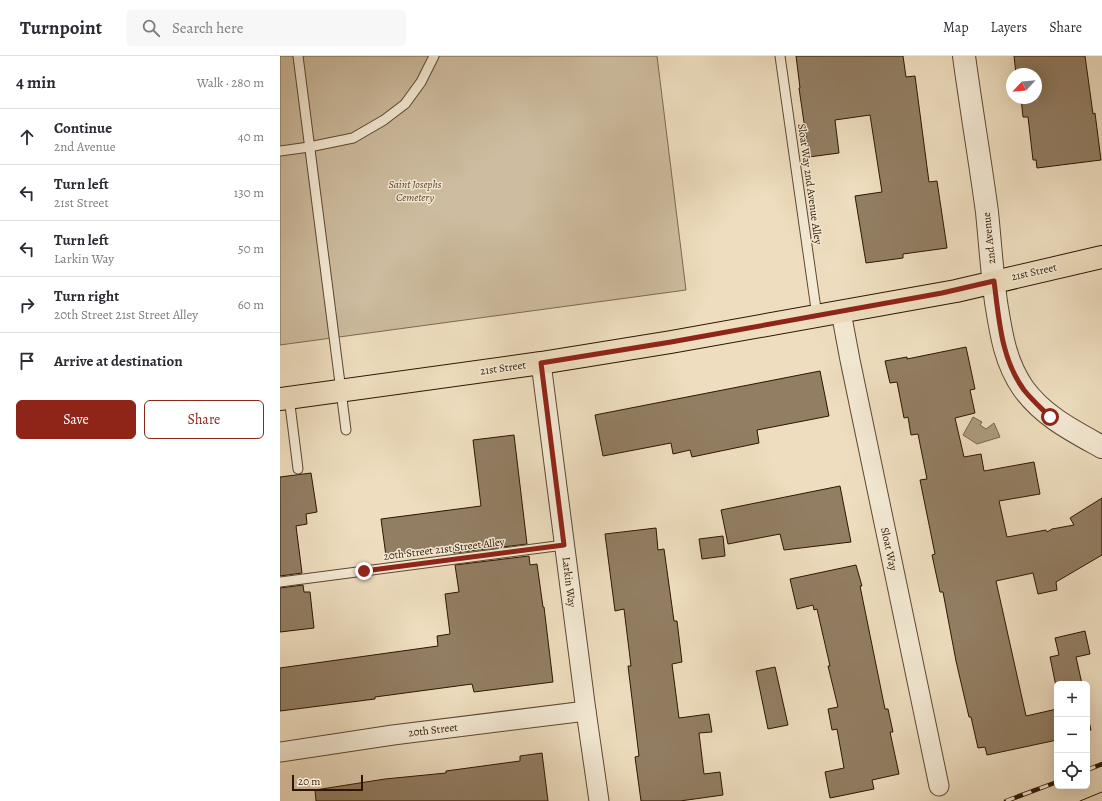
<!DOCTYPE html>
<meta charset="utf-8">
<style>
:root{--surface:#fff;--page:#f7f7f7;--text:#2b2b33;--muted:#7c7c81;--line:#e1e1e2;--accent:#8f2418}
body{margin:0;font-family:Alegreya,serif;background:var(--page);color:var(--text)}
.controls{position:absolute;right:12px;bottom:12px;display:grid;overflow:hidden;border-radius:6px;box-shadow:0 4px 16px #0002}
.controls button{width:36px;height:36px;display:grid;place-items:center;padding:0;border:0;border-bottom:1px solid var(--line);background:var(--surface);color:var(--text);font:20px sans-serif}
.compass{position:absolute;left:726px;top:12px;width:36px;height:36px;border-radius:50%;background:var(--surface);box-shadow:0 4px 16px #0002;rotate:244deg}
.scale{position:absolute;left:12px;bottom:10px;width:71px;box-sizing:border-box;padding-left:4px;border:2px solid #2e1500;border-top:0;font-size:11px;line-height:14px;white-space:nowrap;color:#2e1500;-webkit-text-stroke:3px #f4ead5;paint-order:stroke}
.stop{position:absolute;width:12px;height:12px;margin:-9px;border:3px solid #8f2418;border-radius:50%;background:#fff}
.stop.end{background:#8f2418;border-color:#fff;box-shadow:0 1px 4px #0008}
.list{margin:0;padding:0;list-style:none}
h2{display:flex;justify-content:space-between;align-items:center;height:52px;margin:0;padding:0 16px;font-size:17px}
h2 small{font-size:13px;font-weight:400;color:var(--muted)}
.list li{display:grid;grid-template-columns:26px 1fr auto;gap:12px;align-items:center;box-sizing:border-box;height:56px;padding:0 16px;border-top:1px solid var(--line)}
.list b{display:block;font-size:15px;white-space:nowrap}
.list p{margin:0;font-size:13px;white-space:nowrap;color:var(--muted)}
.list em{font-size:13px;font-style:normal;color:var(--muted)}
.actions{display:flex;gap:8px;padding:12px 16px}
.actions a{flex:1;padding:9px 0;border:1px solid var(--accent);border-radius:6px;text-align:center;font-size:14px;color:var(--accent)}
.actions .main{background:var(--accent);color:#fff}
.icon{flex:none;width:22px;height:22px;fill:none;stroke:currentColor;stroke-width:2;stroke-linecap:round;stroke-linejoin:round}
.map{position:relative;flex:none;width:822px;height:745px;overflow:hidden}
header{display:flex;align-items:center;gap:24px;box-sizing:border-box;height:56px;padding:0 20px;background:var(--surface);border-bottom:1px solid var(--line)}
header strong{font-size:19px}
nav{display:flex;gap:22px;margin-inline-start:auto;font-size:14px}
.search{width:280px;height:36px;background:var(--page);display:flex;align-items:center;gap:10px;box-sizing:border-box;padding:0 14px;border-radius:6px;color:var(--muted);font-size:15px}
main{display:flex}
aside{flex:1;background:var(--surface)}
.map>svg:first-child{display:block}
.green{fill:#cdbc9f;stroke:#7e6850}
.water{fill:#ad9a7e;stroke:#7a654c}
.building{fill:#927e63;stroke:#2e1500}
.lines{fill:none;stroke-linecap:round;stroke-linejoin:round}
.service-casing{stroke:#5e4730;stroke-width:11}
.minor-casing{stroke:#5e4730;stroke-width:21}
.tertiary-casing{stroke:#5e4730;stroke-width:24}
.primary-casing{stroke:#2e1500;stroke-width:24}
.service{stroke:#f4ead5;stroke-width:9}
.minor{stroke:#f4ead5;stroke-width:19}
.tertiary{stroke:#f4ead5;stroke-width:22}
.primary{stroke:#eedebf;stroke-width:22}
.tram{stroke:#2e1500;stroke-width:1}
.rail-casing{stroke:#2e1500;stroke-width:4.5}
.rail{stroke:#f4ead5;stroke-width:3;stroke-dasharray:9;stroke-linecap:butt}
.route{stroke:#8f2418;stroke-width:5}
.labels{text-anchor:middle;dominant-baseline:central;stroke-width:3;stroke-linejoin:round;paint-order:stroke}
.park-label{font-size:11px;font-style:italic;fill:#5e4730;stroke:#f4ead5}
.street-label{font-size:11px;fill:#2e1500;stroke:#f4ead5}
</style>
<header>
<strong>Turnpoint</strong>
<div class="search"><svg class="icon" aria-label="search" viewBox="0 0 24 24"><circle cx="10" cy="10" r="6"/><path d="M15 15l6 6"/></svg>Search here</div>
<nav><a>Map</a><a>Layers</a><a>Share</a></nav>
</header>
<main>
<aside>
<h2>4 min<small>Walk · 280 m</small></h2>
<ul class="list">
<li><svg class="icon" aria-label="ahead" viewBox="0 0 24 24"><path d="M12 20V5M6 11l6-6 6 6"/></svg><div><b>Continue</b><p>2nd Avenue</p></div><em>40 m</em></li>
<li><svg class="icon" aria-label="left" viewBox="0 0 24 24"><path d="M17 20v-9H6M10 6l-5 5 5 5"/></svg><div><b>Turn left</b><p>21st Street</p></div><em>130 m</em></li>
<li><svg class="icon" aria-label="left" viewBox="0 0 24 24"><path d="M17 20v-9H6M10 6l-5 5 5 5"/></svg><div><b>Turn left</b><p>Larkin Way</p></div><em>50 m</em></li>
<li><svg class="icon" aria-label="right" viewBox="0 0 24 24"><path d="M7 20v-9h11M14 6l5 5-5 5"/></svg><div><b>Turn right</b><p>20th Street 21st Street Alley</p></div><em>60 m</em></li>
<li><svg class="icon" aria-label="arrive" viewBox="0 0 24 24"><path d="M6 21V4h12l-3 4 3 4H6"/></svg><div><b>Arrive at destination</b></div></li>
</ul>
<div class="actions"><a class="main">Save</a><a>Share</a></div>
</aside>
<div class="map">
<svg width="822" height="745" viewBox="0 0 822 745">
<rect width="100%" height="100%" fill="#eedebf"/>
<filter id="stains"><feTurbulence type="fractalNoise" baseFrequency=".005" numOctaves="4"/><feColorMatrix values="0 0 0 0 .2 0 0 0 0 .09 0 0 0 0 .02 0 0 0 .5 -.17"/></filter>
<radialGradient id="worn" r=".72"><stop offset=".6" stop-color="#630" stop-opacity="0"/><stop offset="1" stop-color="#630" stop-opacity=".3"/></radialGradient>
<path class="green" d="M0 0H377L406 234 0 289Z"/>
<path class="water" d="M693 361 702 366 700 369 706 373 714 367 720 381 697 388 683 379Z"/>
<g class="building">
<path d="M516 0H623L626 21 635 20 649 126 657 125 667 192 623 198V202L586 207 575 140 602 136 590 59 555 64 559 97 529 101 519 32H520Z"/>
<path d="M734 0H805L813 58 815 57 821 104 757 112 756 104H753L748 61H743L741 42H756V18H736Z"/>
<path d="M686 291 695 333 690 334 695 357 675 362 684 401 701 398 704 415 754 406 760 438 719 445 727 481 766 474 767 476 772 473 794 469 790 462 822 442V499L776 526 777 534 758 538 753 517 716 525 746 660 777 653V684L707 699 705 691 698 692 691 661H689L676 605 663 536H660L652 499 655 498 640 424 647 423 638 378 631 379 628 361 624 362 617 326 610 327 605 305 627 301V303Z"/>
<path d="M540 315 549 360 477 374 479 387 412 401 410 394 393 398 391 387 323 400 315 359Z"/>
<path d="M234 379 247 488 174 497 173 491 106 500 101 463 201 450 193 384Z"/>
<path d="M31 417 37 456 26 458 27 468 16 470 22 517 0 520V421Z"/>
<path d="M560 430 571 486 504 494 500 478 448 488 441 454Z"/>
<path d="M376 472 378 494 384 493 394 565H397L402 606 392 608 399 662 429 658 432 676 419 677 424 718 440 716 443 739 400 745H361L355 701 359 700 348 610H351L344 553 335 555 325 478Z"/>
<path d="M443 480 445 500 422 503 419 483Z"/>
<path d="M249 500 250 509 257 508 263 551H264L273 626 194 636 192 628 95 641V643L0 655V612L158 590 157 580 170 578 165 538 179 536 175 509Z"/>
<path d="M576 509 582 530H580L605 653H608L613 676H610L619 718 592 724 594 733 550 742 545 716 564 712 557 673 552 674 548 653 558 651 548 610H550L537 553 534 554 533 549 517 553 510 523Z"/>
<path d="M23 529 24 536H30L34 572 0 576V532Z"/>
<path d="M805 575 810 598 796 601 802 628H777V635L770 601 779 599 775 582Z"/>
<path d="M495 611 508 669 488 673 476 615Z"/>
<path d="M807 656 811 674 807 675Z"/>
<path d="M262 697 268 745H36L35 734 105 723 166 717V715L240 705V700Z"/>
</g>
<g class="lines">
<g class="service-casing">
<g id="service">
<path d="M18 0 66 374"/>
<path d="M500 0 537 260"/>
<path d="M0 95 29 91 73 82 104 64 125 48 141 26 154 0"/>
<path d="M9 341 18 413"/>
<path d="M0 526 284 489"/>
</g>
</g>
<g class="minor-casing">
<g id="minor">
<path d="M561 256 570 304 659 730"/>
<path d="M261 307 306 655 319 745"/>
<path d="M0 696 113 679 306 655"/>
</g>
</g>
<g class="tertiary-casing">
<path id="tertiary" d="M684 0C691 52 700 104 707 156 710 186 712 216 716 246 721 277 725 306 743 332 763 360 793 375 822 391"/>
</g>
<g class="primary-casing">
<path id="primary" d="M0 343 261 307 391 286 676 235 822 201"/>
</g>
<use href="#service" class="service"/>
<use href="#minor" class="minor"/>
<use href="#tertiary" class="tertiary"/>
<use href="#primary" class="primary"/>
<path class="tram" d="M800 745 822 736"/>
<g class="rail-casing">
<g id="rail">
<path d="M807 714 822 708"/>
<path d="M726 745 777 726"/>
</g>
</g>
<use href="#rail" class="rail"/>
</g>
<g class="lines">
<path class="route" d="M84 515 284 489 261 307 391 286 662 237 714 225C719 263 721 303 744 334 752 344 761 352 770 361"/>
</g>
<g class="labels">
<g class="park-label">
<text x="135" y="128">Saint Josephs<tspan x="135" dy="13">Cemetery</tspan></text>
</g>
<g class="street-label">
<text transform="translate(530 128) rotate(82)">Sloat Way 2nd Avenue Alley</text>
<text transform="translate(709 182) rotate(-96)">2nd Avenue</text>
<text transform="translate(754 216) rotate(-13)">21st Street</text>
<text transform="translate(223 312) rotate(-8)">21st Street</text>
<text transform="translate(164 493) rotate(-7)">20th Street 21st Street Alley</text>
<text transform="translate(609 493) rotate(78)">Sloat Way</text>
<text transform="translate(289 526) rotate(83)">Larkin Way</text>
<text transform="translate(153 674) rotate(-7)">20th Street</text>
</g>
</g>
<rect width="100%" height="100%" filter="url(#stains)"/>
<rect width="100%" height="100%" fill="url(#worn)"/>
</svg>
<div class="controls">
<button>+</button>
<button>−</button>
<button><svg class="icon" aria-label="locate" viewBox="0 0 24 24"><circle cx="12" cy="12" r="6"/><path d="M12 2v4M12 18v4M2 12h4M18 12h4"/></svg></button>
</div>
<svg class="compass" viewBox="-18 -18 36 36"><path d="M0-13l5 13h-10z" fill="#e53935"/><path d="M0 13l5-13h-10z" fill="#7c7c81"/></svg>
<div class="scale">20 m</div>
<div class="stop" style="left:770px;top:361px"></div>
<div class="stop end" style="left:84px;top:515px"></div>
</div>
</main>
